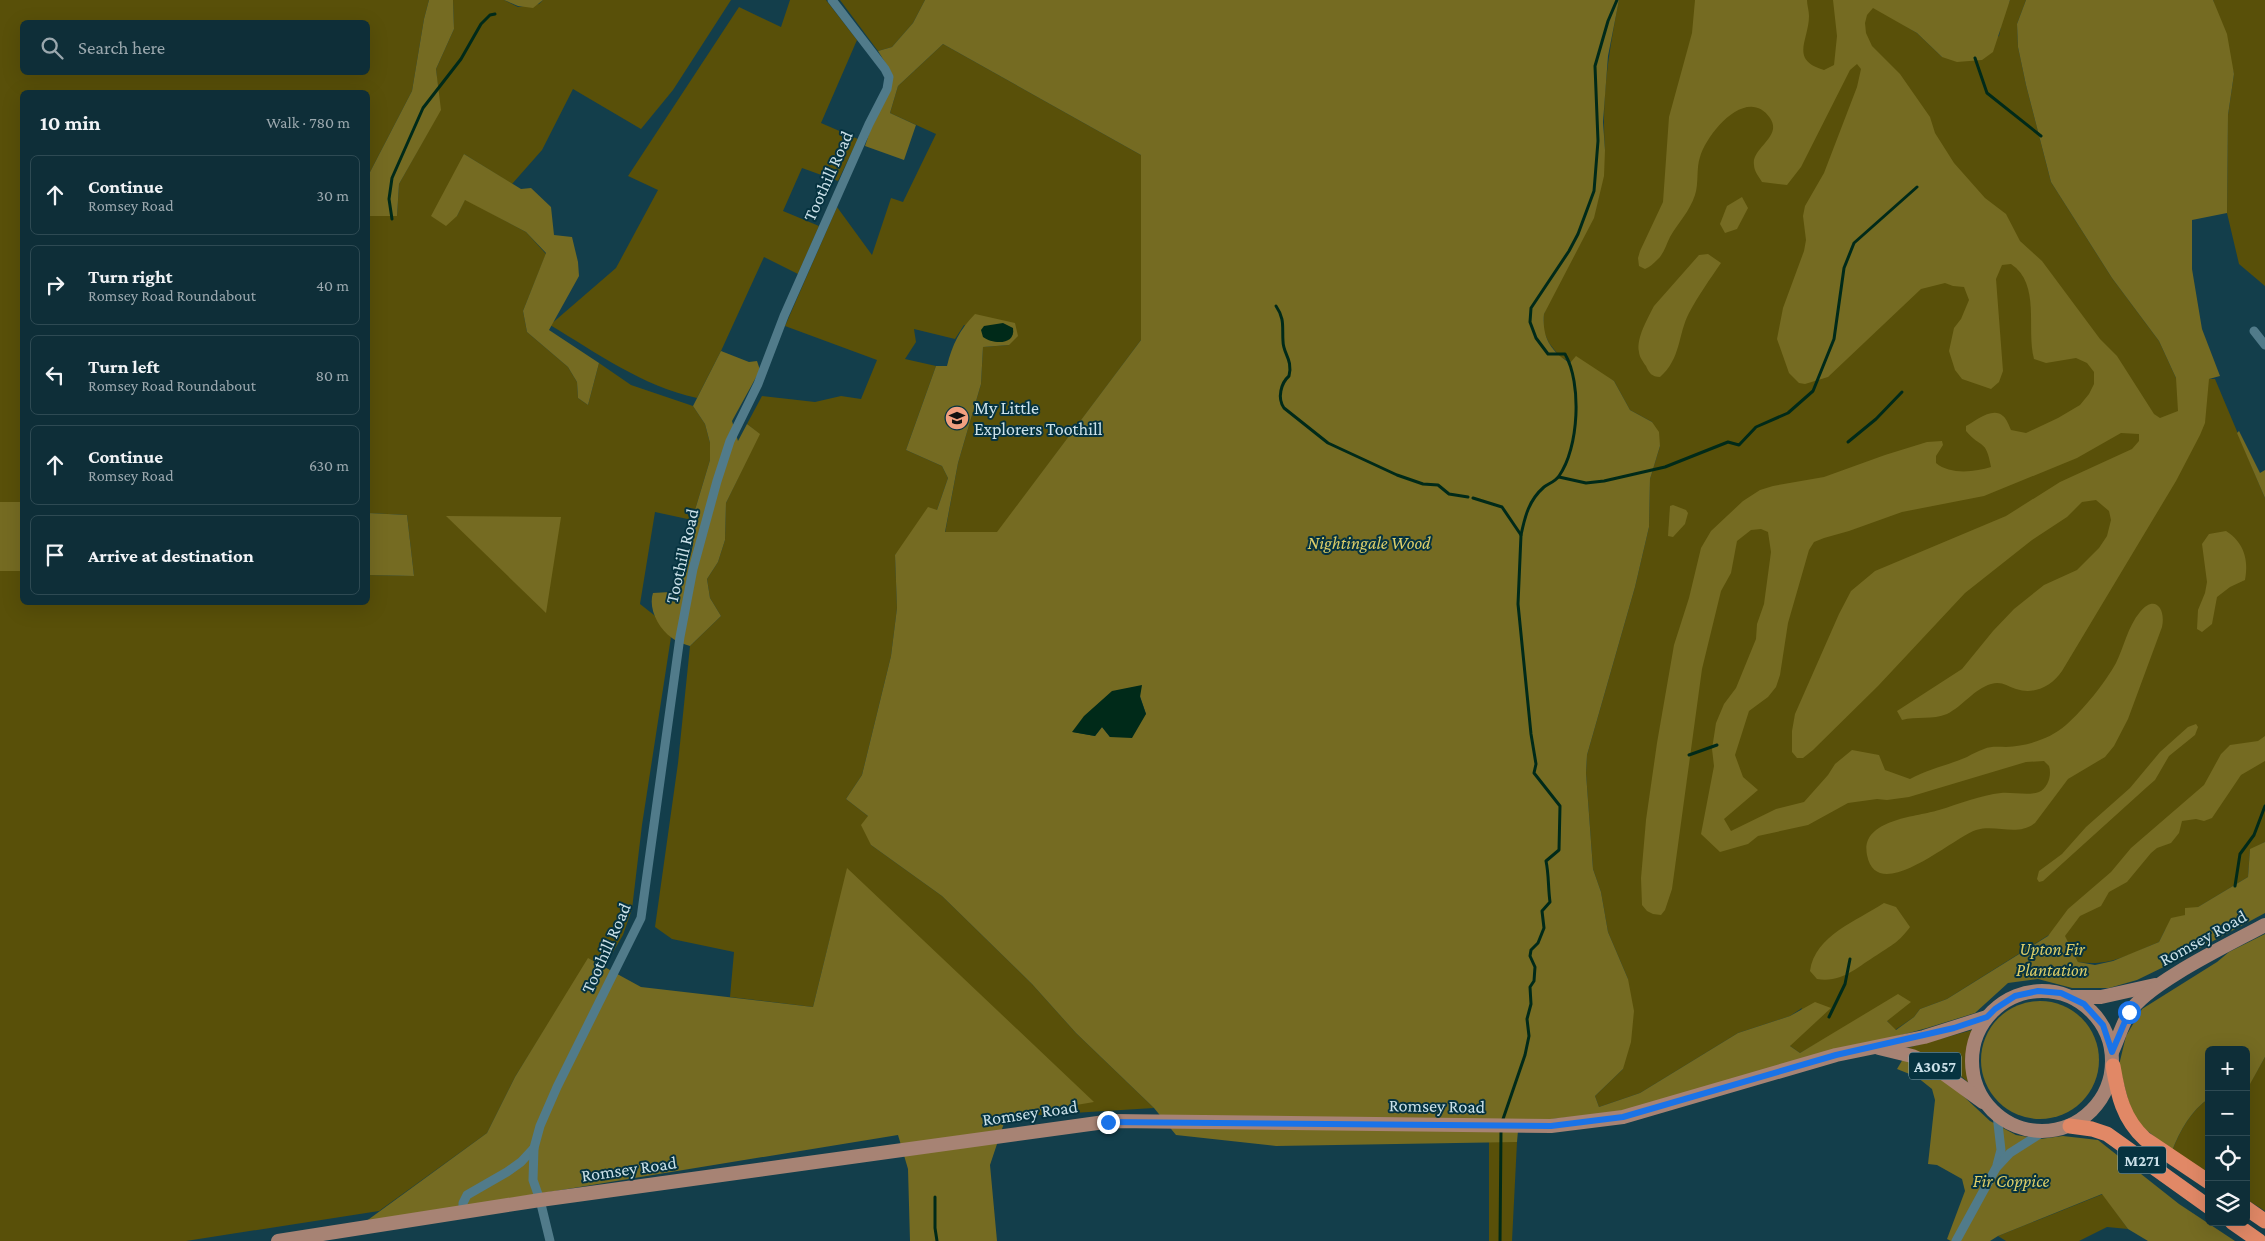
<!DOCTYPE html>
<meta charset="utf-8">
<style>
:root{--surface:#0e2e38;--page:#173640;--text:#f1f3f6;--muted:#9ba8ae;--line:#2e4a53}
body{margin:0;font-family:"Crimson Pro",serif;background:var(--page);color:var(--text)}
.controls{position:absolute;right:15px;bottom:15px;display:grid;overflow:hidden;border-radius:8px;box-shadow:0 5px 20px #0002}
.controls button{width:45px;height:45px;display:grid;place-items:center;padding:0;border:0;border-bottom:1px solid var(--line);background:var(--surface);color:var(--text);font:25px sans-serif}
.stop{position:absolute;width:15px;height:15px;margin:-11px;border:4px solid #1a73e8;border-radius:50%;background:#fff}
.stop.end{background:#1a73e8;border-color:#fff;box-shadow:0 1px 5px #0008}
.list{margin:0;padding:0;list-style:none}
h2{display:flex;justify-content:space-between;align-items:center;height:65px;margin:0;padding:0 20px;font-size:21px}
h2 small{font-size:16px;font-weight:400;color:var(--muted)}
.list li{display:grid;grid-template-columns:32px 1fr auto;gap:15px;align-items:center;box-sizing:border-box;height:80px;margin:0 10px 10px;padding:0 10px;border:1px solid var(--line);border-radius:8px}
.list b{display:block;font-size:19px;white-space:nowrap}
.list p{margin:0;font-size:16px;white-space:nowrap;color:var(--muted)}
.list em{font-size:16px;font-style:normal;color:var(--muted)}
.icon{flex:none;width:28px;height:28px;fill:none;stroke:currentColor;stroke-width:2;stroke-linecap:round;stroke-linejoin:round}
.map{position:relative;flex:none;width:2265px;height:1241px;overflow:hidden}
.search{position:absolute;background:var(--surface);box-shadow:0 5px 20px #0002;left:20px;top:20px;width:350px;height:55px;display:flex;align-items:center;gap:12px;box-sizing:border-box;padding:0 18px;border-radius:8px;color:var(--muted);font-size:19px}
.panel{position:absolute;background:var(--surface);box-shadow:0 5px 20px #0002;left:20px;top:90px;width:350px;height:515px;border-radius:8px}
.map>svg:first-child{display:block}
.green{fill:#595009;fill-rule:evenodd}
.forest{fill:#756b22;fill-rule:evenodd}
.water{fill:#002a19}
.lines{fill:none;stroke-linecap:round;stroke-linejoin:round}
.stream{stroke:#002a19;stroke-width:3}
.street{stroke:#517b8a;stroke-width:9}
.primary{stroke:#a78374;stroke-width:14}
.highway{stroke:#e18866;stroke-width:15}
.route{stroke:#1a73e8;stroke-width:6}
.labels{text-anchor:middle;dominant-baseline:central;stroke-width:4;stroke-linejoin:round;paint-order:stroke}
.shield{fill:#063340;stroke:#90adb6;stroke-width:1}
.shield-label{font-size:16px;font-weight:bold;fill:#cbe1e9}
.street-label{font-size:18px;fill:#cbe1e9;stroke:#063340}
.poi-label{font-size:18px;fill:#cbe1e9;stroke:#063340;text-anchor:start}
.park-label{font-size:18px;font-style:italic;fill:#dcce69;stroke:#063340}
</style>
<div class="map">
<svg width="2265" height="1241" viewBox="0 0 2265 1241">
<rect width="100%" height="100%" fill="#133e4b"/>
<g class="green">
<path d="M0 0H429L424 19 412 91 368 176V92H22V502H0ZM22 22H368V72H22Z"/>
<path d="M453 0H504L518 7 539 4 543 0H731L673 90 641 129 573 89 542 150 512 184 464 154 457 216 465 199 526 232 546 254 523 311 527 332 568 367 577 382 578 398 588 405 599 363 631 385 693 406 705 424 710 443V460L692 520 655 512 640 604 654 615 671 637 642 825 632 909 623 935 607 962 604 950 598 964 589 959 515 1077 487 1133 379 1211 186 1241H0V571H22V602H368V575L414 576 407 515 368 513V216H397L399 184 440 110 436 69 454 29Z"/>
<path d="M790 0H826L857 40 821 123 858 139 838 181 802 168 783 211 819 226 798 274 764 257 721 351 697 398C642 386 597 353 550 325L616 268 658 190 628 176 739 7 781 27Z"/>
<path d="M840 0H925L913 23 892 47 878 51Z"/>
<path d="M1619 0H1863L1917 33 1942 57 1999 36 2003 16 2010 0H2026L2017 24 2018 47 2026 85 2051 182 2112 278 2159 341 2176 378 2215 379 2265 498V842L2250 850 2248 877 2185 915 2165 930 2159 942C2130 954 2110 967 2078 962L2060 928 1947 999 1920 1009 1914 1017 1895 1030 1887 1021 1832 1035 1800 1053 1790 1046 1802 1008 1790 1016 1738 1033 1640 1093 1599 1107 1595 1096 1623 1069 1628 979 1608 932 1601 892 1593 869 1586 773 1587 755 1635 587 1649 527 1650 479 1660 446 1652 422 1630 410 1614 381 1560 357 1549 343 1543 330 1544 314 1605 150C1601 99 1609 50 1619 0Z"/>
<path d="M2213 0H2265V286L2239 264 2227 213 2228 115 2234 74Z"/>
<path d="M943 44 1141 155V340L998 532 945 533 958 463 981 384 983 347 1009 345 964 325 955 339 914 329 916 342 905 359 936 366 906 450 942 466 948 478 937 510 895 555 897 608 891 656 862 775 846 799 868 816 871 845 942 896 1032 984 1076 1033 1154 1108 1006 1117 831 934 813 1007 730 997 734 952 672 939 655 927 678 763 690 646 721 616 710 598 707 579 718 562 725 540 726 503 759 434 747 424 762 396 815 402 841 396 861 399 877 360 785 326 837 207 872 255 891 198 903 202 936 134 890 113 898 86Z"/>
<path d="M1976 1029 1967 1056 1970 1084 1955 1071 1931 1058 1907 1048Z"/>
<path d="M2265 1057V1211L2246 1199V1084L2250 1083Z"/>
<path d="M2209 1098V1175L2172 1151C2180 1130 2191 1111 2209 1098Z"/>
<path d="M1489 1141 1517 1142 1512 1241H1489Z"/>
<path d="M2103 1194 2128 1229 2107 1227 2079 1241H2006L1998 1236Z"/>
</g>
<g class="forest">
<path d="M429 0H453L454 29 436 69 441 110 399 184 397 216H368V176L412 91 424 19Z"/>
<path d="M504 0H543L533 8 518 6Z"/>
<path d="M925 0H1619L1608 56 1603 122 1605 150 1604 176 1594 218 1544 314C1542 337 1550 351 1570 363L1576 356 1614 381 1630 410 1652 422 1659 432 1660 446 1650 479 1649 527 1635 587 1587 755 1586 773 1593 869 1601 892 1608 932 1628 979 1634 1011 1631 1042 1623 1069 1595 1096 1599 1107 1640 1093 1738 1033 1790 1016 1815 1002 1831 1008 1790 1046 1800 1053 1898 994 1911 1002 1887 1021 1896 1030 1914 1017 1920 1009 1947 999 2048 936 2068 909 2111 872 2131 848 2204 785 2221 754 2230 745 2258 741 2265 736V761L2241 775 2212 818 2204 821 2196 819 2182 821 2179 833 2171 843 2157 848 2151 853 2127 882 2109 892 2101 906 2080 916 2065 936 2078 962 2095 965 2113 961 2159 942 2171 918 2185 915V908L2198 907 2248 877 2250 849 2265 842V913L2176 961 2137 980 2109 988H2072L2038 979 2008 983 1975 1013 1927 1028 1622 1112 1552 1119H1519L1517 1142 1276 1146 1176 1135 1154 1108 1076 1033 1032 984 942 896 871 845 861 825 868 816 846 799 862 775 891 656 897 608 895 555 928 507 937 510 948 478 942 466 906 450 936 366H947C952 345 960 329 975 314L1015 323 1018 336 1009 345 983 347 981 384 958 463 945 532H997L1141 340V155L943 44 898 86 890 113 916 125 904 160 865 146 873 122 891 89V72L878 51 892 47 913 23ZM1140 696 1146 714 1110 737 1102 727 1095 736 1073 732Z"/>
<path d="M1695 0H1807C1807 5 1809 11 1809 16 1809 40 1789 60 1824 70L1834 65 1837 36 1833 0H2010L1993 52 1982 60 1957 62 1942 57 1917 33 1873 8 1867 15 1865 23 1866 33 1872 46 1900 74 1930 117 1935 133 1954 163 1985 198 2006 214 2020 241 2042 261 2100 339 2117 356 2154 414 2160 418 2178 411 2176 378 2159 341 2112 278 2051 182 2026 85 2018 47 2017 24 2026 0H2213L2227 34 2234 74 2228 115 2227 213 2192 220V269L2202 329 2220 376 2209 379 2205 423 2200 435 2176 481 2062 671C2052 686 2035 695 2016 689 2006 686 2002 681 1991 684 1974 689 1963 706 1947 714 1933 720 1916 716 1902 720L1897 711 1962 669 1993 631 2014 609 2044 585 2077 570 2099 548 2107 536 2111 520 2109 511 2096 500 2082 502 2067 517 2032 540 1965 593 1878 686 1813 750 1803 758H1797L1792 752V731L1795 714 1839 614 1851 591 1875 571 2006 516 2060 482 2132 449 2139 441V434L2121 433 2077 458 1984 496 1902 512 1849 531 1824 538 1814 542 1809 550 1788 623 1780 675 1776 687 1768 697 1749 711 1735 755 1743 777 1758 790 1724 819 1731 831 1776 809 1804 802 1828 775 1835 764 1852 750 1879 755 1885 770 1910 779C1929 769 1948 765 1967 757 1972 754 1978 751 1984 749 1991 746 1998 747 2006 747 2027 746 2050 739 2066 725 2083 710 2105 683 2116 663 2124 647 2128 626 2140 612 2155 594 2166 609 2162 627L2128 719 2114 746 2105 757 2068 779 2035 823C2017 837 1997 824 1976 830 1955 836 1877 907 1867 855 1860 819 1917 817 1939 810 1959 804 1981 795 2001 793 2012 792 2029 796 2039 792 2048 788 2052 775 2049 766L2044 761 2026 762 1909 797 1887 800 1877 799 1848 803 1808 825 1758 836 1748 844 1720 852 1701 834 1714 766 1712 749 1716 723 1724 704 1736 688 1756 639 1757 624 1764 604 1771 552 1768 532 1761 529 1751 530 1737 541 1731 573 1721 591 1702 669 1672 889 1665 910 1661 915 1653 914 1647 911 1642 905 1641 878 1646 820 1657 743 1674 645 1689 598 1701 548 1711 531 1743 501 1760 490 1773 486 1824 477 1885 455 1927 442 1942 441 1943 445 1936 456V463C1950 475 1975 472 1991 467 1986 438 1981 449 1966 431V426C1975 421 1993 406 2003 416 2007 419 2009 426 2011 430L2026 433 2058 418 2080 405 2089 394 2094 384V372L2087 363 2076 358 2046 363 2034 359C2026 328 2041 284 2011 264L2002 265 1996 279 2003 371 1999 382 1991 389 1962 379 1955 370 1949 351 1954 328 1961 319 1969 300 1964 287 1953 286 1945 283 1921 289 1828 377 1805 384 1799 383 1789 373 1777 339 1783 308 1804 251 1806 240 1803 216 1805 206 1824 173 1857 87 1861 69 1857 64 1850 70 1801 167 1787 185 1762 182C1759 177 1754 171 1754 165 1751 148 1783 137 1770 118 1747 85 1707 133 1700 157 1696 169 1699 183 1695 195 1690 211 1678 223 1670 237 1666 245 1664 254 1657 260 1653 264 1650 267 1645 269L1639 266 1638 258 1640 251 1663 202 1669 117 1692 33Z"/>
<path d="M464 154 521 189 531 188 551 207 554 235 572 237 578 262 579 276 549 330 599 363 588 405 578 398 577 382 568 367 527 332 523 311 546 253 526 232 465 200 457 216 446 226 431 216Z"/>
<path d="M1742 197 1748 208 1737 229 1725 233 1720 224 1727 206Z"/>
<path d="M1708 254 1721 263C1710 279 1698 296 1689 313 1678 334 1681 359 1660 377 1652 377 1649 373 1646 366 1643 362 1639 356 1639 352 1636 338 1648 318 1654 306L1699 255Z"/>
<path d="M721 351 749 362 757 361 760 370 732 421 738 441 747 424 760 434 726 503 725 540 718 562 707 579 710 598 721 616 690 646C684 644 677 642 672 638 658 628 648 608 653 593L670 592 690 558 693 545 692 520 710 460V443L705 424 693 406Z"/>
<path d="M2239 431 2260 473 2265 470V498L2237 433Z"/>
<rect x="0" y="502" width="22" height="69"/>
<path d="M1673 505 1686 510 1688 513 1685 524 1673 537 1668 536 1670 506Z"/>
<path d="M368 513 407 515 414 576 368 575Z"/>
<path d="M446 516 561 517 546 613Z"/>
<path d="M2226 531C2244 542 2249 561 2245 580L2230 587 2217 597 2212 624 2202 632 2197 629 2198 610 2205 593 2207 582 2202 544 2209 534Z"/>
<path d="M2196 724 2198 727 2195 735 2169 756 2155 780 2147 787 2043 881 2039 882 2037 879 2039 871 2062 854 2086 827 2130 788 2160 752 2188 727Z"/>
<path d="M847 868 1094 1102 1006 1117 990 1165 997 1241H910L908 1169 898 1135 365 1222 487 1133 515 1077 588 958 641 987 813 1007Z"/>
<path d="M1884 903 1896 907 1910 927C1899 942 1892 945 1877 955 1857 967 1843 983 1817 979L1810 971C1815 935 1857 921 1884 903Z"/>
<path d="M2265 934V1057L2250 1084H2246V1050H2209V1098C2191 1111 2180 1130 2172 1151L2139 1124 2130 1107 2119 1065 2126 1036 2142 1009 2217 962 2229 952Z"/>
<circle cx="2040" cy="1060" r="59"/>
<path d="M1903 1059 1945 1079 1990 1121 2016 1135 2040 1139 2063 1136 2098 1140 2179 1204 2235 1241H2148L2128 1229 2102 1194 1998 1236 1990 1241H1951L1947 1239 1965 1191 1962 1179 1937 1165 1928 1164 1935 1100 1932 1089 1917 1077 1897 1069Z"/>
</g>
<g class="water">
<path d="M1003 323 1013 328C1016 346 992 344 983 337L981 330 984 326Z"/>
<path d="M1142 685 1140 697 1146 714 1132 738 1110 737 1102 727 1095 736 1072 732 1084 716 1112 691Z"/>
</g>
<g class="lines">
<g class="stream">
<path d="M1975 58 1987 93 2041 136"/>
<path d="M392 219 389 199 392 178 423 108 461 59 481 24 490 15 495 14"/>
<path d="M1276 306C1285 319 1282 327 1283 341 1283 354 1293 359 1289 376 1281 383 1277 398 1284 408L1328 443 1397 475 1423 484 1438 485 1449 494 1468 497"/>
<path d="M1848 442 1876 419 1902 392"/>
<path d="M1559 477 1586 483 1604 481 1665 467 1728 442 1739 445 1756 427 1788 413 1813 391 1834 339 1844 268 1854 243 1917 187"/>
<path d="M1473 498 1502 507 1521 535 1518 604 1531 734 1536 764 1534 773 1560 806 1559 850 1546 861C1549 875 1548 888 1550 902L1542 911 1544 928 1538 943 1531 950 1530 956 1535 967 1534 981 1530 987 1531 1004 1527 1019 1529 1036 1525 1055 1502 1122"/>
<path d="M1521 535C1525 516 1529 500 1544 487 1548 484 1556 481 1559 476 1579 448 1582 383 1565 354H1548L1536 338 1530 322 1531 308 1569 251 1578 234 1594 191 1598 141 1595 66 1608 21 1617 0"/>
<path d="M1689 755 1717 745"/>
<path d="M2235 886 2240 854 2254 835 2265 806"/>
<path d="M1829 1017 1845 984 1850 959"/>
<path d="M935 1197V1228L937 1241"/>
<path d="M1500 1241 1501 1130"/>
</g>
<g class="street">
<path d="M2254 331 2265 345"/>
<path d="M1997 1115 2001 1150 1997 1165"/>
<path d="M463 1213V1203L467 1195 507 1172 521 1162 534 1148"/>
<path d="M550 1241 540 1200 533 1180 534 1148 540 1126 557 1087 641 918 680 637 693 569 717 481 730 441 758 384 784 316 869 124 887 89 889 77 885 69 832 0"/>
<path d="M1956 1241 1996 1168 2010 1153 2043 1132"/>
</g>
<g class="primary">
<circle cx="2042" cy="1061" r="70"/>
<path d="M2073 997H2101L2155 985"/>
<path d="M1879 1048 1912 1056 1932 1065 1983 1102"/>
<path d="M2112 1052C2118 1039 2122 1025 2129 1013 2147 983 2232 943 2265 925"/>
<path d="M278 1241 540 1200 1112 1121 1551 1126 1623 1117 1836 1055 1924 1037 1987 1017"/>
</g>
<g class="highway">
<path d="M2113 1066C2118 1095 2123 1119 2145 1139L2209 1182"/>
<path d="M2070 1126 2092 1129 2107 1134 2209 1207"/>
<path d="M2246 1208 2265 1221"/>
<path d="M2232 1222 2259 1241"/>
</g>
</g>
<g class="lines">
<path class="route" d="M1108 1122 1551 1126 1623 1117 1836 1055 1954 1028 1987 1017 1995 1009 2015 996 2038 991 2061 993 2084 1004 2103 1025 2112 1052 2129 1012"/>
</g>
<defs>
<g id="school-disc" transform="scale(1.25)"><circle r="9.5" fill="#f2a080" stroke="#063340"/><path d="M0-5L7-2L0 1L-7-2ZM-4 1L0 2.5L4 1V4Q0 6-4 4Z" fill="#111"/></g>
</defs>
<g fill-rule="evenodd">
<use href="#school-disc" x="957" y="418"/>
</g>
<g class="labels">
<g class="shield">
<rect x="1909" y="1052.5" width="52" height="27" rx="4"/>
<rect x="2118" y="1146.5" width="48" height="27" rx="4"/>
</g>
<g class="shield-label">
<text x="1935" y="1066">A3057</text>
<text x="2142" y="1160">M271</text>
</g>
<g class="street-label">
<text transform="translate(828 176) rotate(-66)">Toothill Road</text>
<text transform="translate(682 556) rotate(-77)">Toothill Road</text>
<text transform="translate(2203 938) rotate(-29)">Romsey Road</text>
<text transform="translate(606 948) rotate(-66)">Toothill Road</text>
<text transform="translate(1437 1106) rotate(1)">Romsey Road</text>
<text transform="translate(1030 1113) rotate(-8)">Romsey Road</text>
<text transform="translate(629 1169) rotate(-8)">Romsey Road</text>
</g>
<g class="poi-label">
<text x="974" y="408">My Little<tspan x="974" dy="21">Explorers Toothill</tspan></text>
</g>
<g class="park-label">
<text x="1369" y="543">Nightingale Wood</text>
<text x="2052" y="949">Upton Fir<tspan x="2052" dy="21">Plantation</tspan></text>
<text x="2011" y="1181">Fir Coppice</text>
</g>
</g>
</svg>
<div class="controls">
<button>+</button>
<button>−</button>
<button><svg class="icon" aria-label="locate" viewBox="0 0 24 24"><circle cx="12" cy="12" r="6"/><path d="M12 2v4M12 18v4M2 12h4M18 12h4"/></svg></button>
<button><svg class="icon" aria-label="layers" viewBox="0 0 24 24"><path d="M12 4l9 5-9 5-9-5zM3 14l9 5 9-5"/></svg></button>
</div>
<div class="stop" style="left:2129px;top:1012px"></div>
<div class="stop end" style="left:1108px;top:1122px"></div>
<div class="search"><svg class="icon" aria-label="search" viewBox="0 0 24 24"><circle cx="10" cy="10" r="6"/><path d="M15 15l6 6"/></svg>Search here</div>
<section class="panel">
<h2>10 min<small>Walk · 780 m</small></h2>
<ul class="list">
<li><svg class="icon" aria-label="ahead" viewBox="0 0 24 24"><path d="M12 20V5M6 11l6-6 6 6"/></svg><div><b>Continue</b><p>Romsey Road</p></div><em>30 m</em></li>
<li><svg class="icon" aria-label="right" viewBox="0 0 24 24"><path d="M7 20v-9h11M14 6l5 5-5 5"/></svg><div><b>Turn right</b><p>Romsey Road Roundabout</p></div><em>40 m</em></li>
<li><svg class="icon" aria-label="left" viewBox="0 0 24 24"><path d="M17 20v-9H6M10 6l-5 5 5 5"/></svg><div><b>Turn left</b><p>Romsey Road Roundabout</p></div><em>80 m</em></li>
<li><svg class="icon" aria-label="ahead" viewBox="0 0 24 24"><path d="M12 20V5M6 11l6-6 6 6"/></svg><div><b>Continue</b><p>Romsey Road</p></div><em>630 m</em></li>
<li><svg class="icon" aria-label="arrive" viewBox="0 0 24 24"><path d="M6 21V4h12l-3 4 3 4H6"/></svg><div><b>Arrive at destination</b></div></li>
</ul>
</section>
</div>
